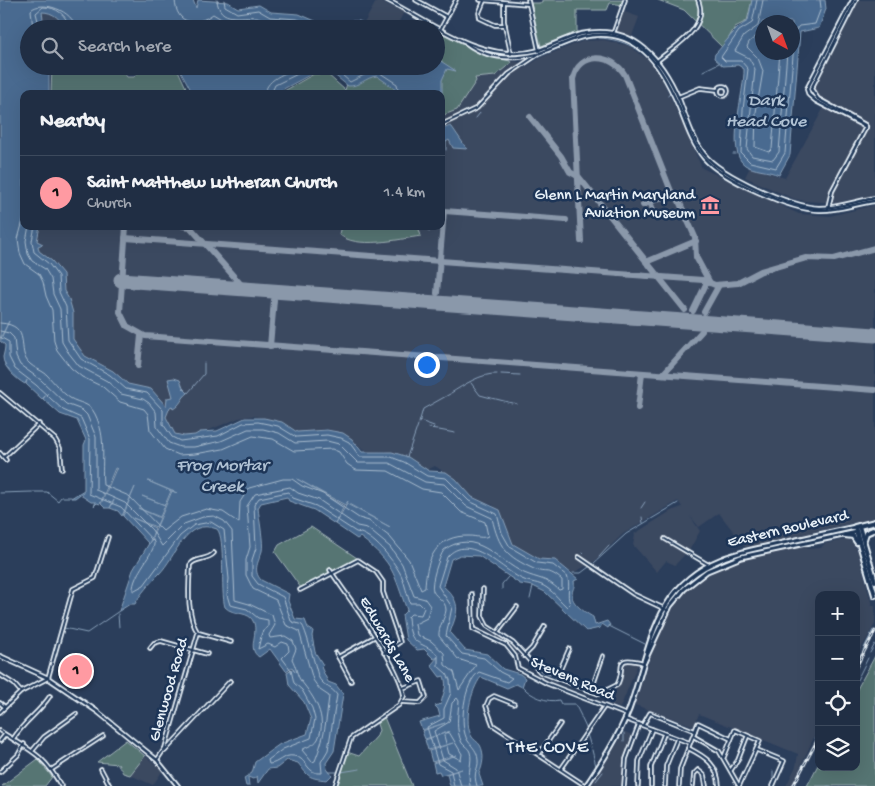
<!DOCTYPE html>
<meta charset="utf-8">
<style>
:root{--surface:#202e44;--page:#2d3a4f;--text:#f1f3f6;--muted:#a2a8b2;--line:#3d4a5d;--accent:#ff9aa2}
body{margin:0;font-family:"Gochi Hand",sans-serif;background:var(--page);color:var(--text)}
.controls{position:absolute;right:15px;bottom:15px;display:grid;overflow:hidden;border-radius:10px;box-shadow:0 5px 20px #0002}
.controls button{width:45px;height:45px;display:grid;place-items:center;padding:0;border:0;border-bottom:1px solid var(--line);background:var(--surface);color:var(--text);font:25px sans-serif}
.compass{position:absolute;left:755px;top:15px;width:45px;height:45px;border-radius:50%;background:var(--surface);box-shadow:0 5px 20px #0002;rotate:139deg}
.you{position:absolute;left:426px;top:364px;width:18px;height:18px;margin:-12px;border:4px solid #fff;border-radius:50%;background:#1a73e8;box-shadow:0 0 0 8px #1a73e833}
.badge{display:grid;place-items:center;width:32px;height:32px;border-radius:50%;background:var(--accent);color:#111;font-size:16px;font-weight:700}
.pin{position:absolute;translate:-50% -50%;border:2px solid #fff;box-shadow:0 1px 5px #0006}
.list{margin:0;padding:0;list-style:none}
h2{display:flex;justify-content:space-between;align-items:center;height:65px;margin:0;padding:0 20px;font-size:21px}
h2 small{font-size:16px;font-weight:400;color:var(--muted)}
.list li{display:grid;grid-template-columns:32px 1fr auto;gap:15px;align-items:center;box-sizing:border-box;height:75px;padding:0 20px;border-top:1px solid var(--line)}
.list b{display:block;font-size:19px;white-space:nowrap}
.list p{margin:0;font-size:16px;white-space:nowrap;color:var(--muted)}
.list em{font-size:16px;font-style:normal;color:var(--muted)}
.icon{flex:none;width:28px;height:28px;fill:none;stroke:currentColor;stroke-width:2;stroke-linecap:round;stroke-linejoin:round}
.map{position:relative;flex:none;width:875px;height:786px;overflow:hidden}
.search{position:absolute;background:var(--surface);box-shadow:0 5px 20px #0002;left:20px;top:20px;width:425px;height:55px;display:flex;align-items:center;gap:12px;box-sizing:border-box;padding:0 18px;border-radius:28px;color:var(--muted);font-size:19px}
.panel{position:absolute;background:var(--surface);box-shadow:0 5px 20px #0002;left:20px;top:90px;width:425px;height:140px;border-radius:10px}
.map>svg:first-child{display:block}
.built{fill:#3b4860}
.green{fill:#567473;stroke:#9fb2b6}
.water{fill:#496b90;stroke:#89a1ba;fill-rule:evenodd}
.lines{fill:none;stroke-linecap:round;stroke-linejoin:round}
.shore{stroke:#a8bbce;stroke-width:1}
.stream{stroke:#89a1ba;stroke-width:1}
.taxiway{stroke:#8a98aa;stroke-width:6}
.runway{stroke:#8a98aa;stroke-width:15}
.minor-casing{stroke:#e8f1f8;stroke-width:5.5}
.tertiary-casing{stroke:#e8f1f8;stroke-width:6}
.secondary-casing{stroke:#e8f1f8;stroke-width:7}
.primary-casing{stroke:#e8f1f8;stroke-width:8}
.minor{stroke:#1d3557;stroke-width:2}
.tertiary{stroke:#1d3557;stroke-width:2.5}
.secondary{stroke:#1d3557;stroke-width:3}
.primary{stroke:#1d3557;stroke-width:4}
.rail-casing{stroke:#e8f1f8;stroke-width:3}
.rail{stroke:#1d3557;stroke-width:1;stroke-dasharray:4;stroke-linecap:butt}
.labels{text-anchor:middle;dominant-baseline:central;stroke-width:5;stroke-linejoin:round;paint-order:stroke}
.poi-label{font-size:16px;fill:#e8f1f8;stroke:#1d3557;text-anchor:end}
.street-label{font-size:16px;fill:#e8f1f8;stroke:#1d3557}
.water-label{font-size:18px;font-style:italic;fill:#b0c2d4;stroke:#1d3557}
.neighbourhood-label{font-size:18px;letter-spacing:1px;fill:#e8f1f8;stroke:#1d3557}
</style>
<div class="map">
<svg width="875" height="786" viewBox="0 0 875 786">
<rect width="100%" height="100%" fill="#2b3e5b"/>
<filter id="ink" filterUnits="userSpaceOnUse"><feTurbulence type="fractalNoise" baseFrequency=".02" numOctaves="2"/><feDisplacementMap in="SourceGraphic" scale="10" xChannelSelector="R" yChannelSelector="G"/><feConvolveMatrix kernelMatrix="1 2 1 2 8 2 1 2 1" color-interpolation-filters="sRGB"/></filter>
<g filter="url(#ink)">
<g class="built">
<path d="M377 0 404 12 395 29H376L363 25Z"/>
<path d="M859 0H875V195L836 203 805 201 794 199 745 177 750 167 785 178 827 102 816 96 813 87Z"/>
<path d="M622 11 639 17 632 36 615 31Z"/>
<path d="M42 12H49L59 17 65 29H45Z"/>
<path d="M440 33 499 60 518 62 523 69 542 57 583 41 604 40 629 46 647 59 659 72 702 168 799 214 830 216 875 205V518L746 548 719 513 699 527 690 516 700 531 690 549 675 565 666 561 657 572 633 545 635 535 634 534 671 511 682 507 678 501 623 534 595 561 573 573 552 560 545 563 511 543 493 505 471 498 447 474 435 466 427 470 386 451 367 452 341 433 326 429 300 434 267 419 253 416 239 418 192 437H178L172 433 143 388 127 385 88 361 71 340 70 311 62 283 37 248 36 240 38 226H441V94L438 92 436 59V40Z"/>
<path d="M848 539 851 541 858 551 872 606H875V624L856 658V595H819V726L792 786H786L796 766 798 754 699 714 694 726 635 705 652 651 667 618 682 595 703 576 727 564 744 559 809 546 807 549 821 548 824 544Z"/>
<path d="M627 661 638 664 620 708 611 705Z"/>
<path d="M625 732 632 735 623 764 622 786H591Z"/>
<path d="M145 756 163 770 153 785 130 775Z"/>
</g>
<g class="green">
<path d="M542 0H625L623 5 610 3 607 10H577V32L541 46 531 3H542Z"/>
<path d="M658 0H752L747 21 735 27 723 48 684 10Z"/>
<path d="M441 33 487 56 510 61 511 63 495 76 475 78 476 81 457 110 441 116V94H435L442 61 436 57V40Z"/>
<path d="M52 66H119L127 77H134L144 66H176L189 94H51Z"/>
<path d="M314 74H327L345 90 347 84 377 75 394 84 402 94H279Z"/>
<path d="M341 226H418L421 236C400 239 355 250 339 234Z"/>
<path d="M311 527 357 558 301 588 275 552 279 545Z"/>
<path d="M875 656V786H807L819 763V767H856V691Z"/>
<path d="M384 717 412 786H337L347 752 359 756 377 736 379 730 377 724Z"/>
<path d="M126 740 145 756 130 775 123 773 118 764 97 762Z"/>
<path d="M38 759 52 777 45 786H2Z"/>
</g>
<g class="water">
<path d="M0 0H193L196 8 198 0 228 2 238 8 259 5 271 12 299 14 327 26 351 21H359L376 29H65C61 19 53 12 42 12L44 26 47 29H29V66H49V94H24V226H40L37 241 43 244 38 246 39 251 52 261 63 274 64 291 69 299 73 313V339L85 356 113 371 128 384 151 389 166 406 167 398 173 397 168 379 174 378 180 380 183 388 188 393C181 398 181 405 173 409L172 406 170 407 166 417 175 434 184 436 195 435 200 432 217 431 245 418H264L282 422 297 432 327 430 343 433 352 439 362 452H392L408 457 429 471 446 472 456 479 472 497 500 510 513 544 539 559 555 560 578 579 574 581C575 587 573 588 572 593 570 603 586 613 593 617L595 625 607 621 610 625 608 628 602 624 600 628 586 631 545 592 533 586 520 584 479 556 460 555 451 559 443 586C464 604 456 614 450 633L465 650 487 654 503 669 520 674 525 678 522 687 516 684 507 688 481 677C471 689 463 723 472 737 473 739 478 742 480 745 485 754 483 765 479 774L483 786H450L447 774 462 769 441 775 439 771 435 772 433 763 457 755 432 762 429 751 453 743 428 750 425 740 448 732 425 739 422 731 445 723 422 730 419 722 440 716 438 709 435 706 441 704C443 692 448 688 444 676L440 677 431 665 438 657 434 659 424 649 417 650 406 640 402 615 407 610C393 573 395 564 360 537L357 539 335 524 347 504 390 527 347 503 348 501 345 505 297 479 344 506 335 524 314 510 289 501 287 497 261 503 258 508C259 518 264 543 262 551 259 561 252 570 261 580L289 594 288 601 295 619 305 620 308 628 313 631 312 636 315 652 323 665 321 667 328 682 336 685 343 694 334 751 326 763 327 769 332 775 327 780C308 778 309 777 298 763L287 760 277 768 268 769 258 783 257 776 253 779 248 777 249 786H246L244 778 252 773 255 762 270 751 280 744 307 734 311 719 304 702 289 685 287 672 292 669 295 672 292 667 286 671 270 649 259 657C247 649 258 635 254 623 250 610 233 616 225 607 220 591 226 538 217 529 185 517 177 556 159 574 151 582 140 594 135 604H130L119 611 133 570 151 540 154 541 152 538 172 491 177 493 148 481 171 491 165 505 142 496 165 505 160 517 138 508 160 518 156 527 133 518 155 528 149 544 123 516 135 487 122 516 118 511 110 508 114 500 110 508H105L101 504 116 469H118L115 468 100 504 97 503 94 506 96 502H91L82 496 83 492 75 498H71L84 490V445L86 440 77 420 60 414 43 399 48 393 42 399 26 384 27 380 25 384C16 379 3 367 3 357 4 353 5 349 5 345L0 341 9 321 0 339Z"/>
<path d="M752 0H825L826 9 819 28 800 32 790 155 779 175C767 170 754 171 745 165 725 152 745 91 744 69L738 65 723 66 714 58 715 54C726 43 733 29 748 21ZM762 22H792V52H762Z"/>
<path d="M436 58 456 71 447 69 442 80V94H394V88L377 76C366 77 359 87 348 86L332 73 317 71 274 94H193L178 66H436Z"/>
<path d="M450 126 452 127 467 149 453 148 449 140 446 142 443 139 441 130Z"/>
</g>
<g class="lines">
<g class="shore">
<path d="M175 0C176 26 197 26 213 14L233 26 255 24 263 29"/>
<path d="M217 0C219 24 242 15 256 17 261 17 264 22 270 23 283 25 293 23 305 29"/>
<path d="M224 0 225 6 237 13 258 10 270 17 297 19 322 29"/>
<path d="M757 0 752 23 739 31 721 57 725 61H741L748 69 743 110 741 153 750 162 776 168 785 153 795 31 799 26 815 24 821 8 820 0"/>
<path d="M763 0 758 26 744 36 735 51 749 58 755 69 747 149 752 156 773 160 779 152 787 52"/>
<path d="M33 29 31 10C41 0 74 10 76 29"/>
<path d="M40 29 36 13 43 7C56 7 68 15 69 29"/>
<path d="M762 32 749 42 747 47 758 58 763 71 756 112 755 147 769 152 772 149 780 52"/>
<path d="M319 66 334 68 350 82 368 73 377 71 397 84 399 94"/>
<path d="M265 94C266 77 290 72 303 66"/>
<path d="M271 94 275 85 314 66"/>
<path d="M35 226 32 241 34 252 49 264 58 276 59 292 66 307 68 340 81 359 110 375 126 389 147 393 163 410V424L172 437 180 441 218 436 243 423 258 422 278 426 296 437 327 435 341 438 349 442 360 457H391L404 462 427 476 446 478 469 501 497 514 502 533 510 547 537 563 553 565 567 576C571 585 566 594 570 604L567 607C560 601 555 593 547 588 539 582 530 583 522 579 502 570 469 531 447 557L438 586 452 607 446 636 462 654 484 658 500 672 512 678 507 682 479 672C464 682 458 726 468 741 473 748 477 750 478 760 479 770 472 771 477 786"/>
<path d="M0 323C34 325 15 352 30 364 34 368 41 370 46 374 54 382 61 392 70 398 80 404 89 402 95 414 107 438 101 459 103 485L129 496 163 531 181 517 206 509 223 512 239 523 240 502 249 488 283 479H292L302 486 323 494 359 518 369 521 390 537 409 560 421 590 425 588C426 558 437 535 469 536 476 536 483 539 488 536L485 522 461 512 441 492 422 489 388 471 356 470 347 464 339 452 332 449 294 451 273 439 253 436 223 449 195 454 179 455 165 449 150 430 148 414 144 409 120 402 103 387 82 377 71 368 57 350 54 341 52 310 46 296 43 282 39 274 25 264 20 253 18 239 24 217"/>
<path d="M0 331 9 333 14 338 16 357 20 365 41 380 66 404 82 410 87 415 96 437V490L125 503 152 530 162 546 184 524 203 517 214 516 224 521 232 531 235 600 249 604 272 615 275 625 269 635 270 638 285 636 293 641 296 649 292 659C296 666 297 676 301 681 314 697 328 717 318 739 314 746 307 746 302 750L312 762 315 761C325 735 326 723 329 696L320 690 313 680 299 631 286 625 276 600 253 589 246 575V560L250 547 247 506 255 494 290 487 298 493 319 500 357 526 367 528 390 547 402 564 414 596 425 599 430 606 427 618 415 624 417 635 431 641 444 653 445 665 454 672 459 690 476 665 458 659 439 636C438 627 445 619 446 610 446 600 436 598 433 591 430 583 439 557 444 550 475 527 498 561 524 573 538 579 547 578 559 590L562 589V580C547 567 547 575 534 569 506 556 499 548 492 518L466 506 444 484 425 482 389 463H358L339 444 327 441 295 443 279 433 263 429H248L221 441 194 447H180L169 443 157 427 156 412 149 403 143 399 121 394 107 381 79 366 68 352 62 342 60 309 53 294 51 279 45 269 32 261 28 254 26 241 29 226"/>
<path d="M0 337 9 342V357L15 369 36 385 63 410 81 418 90 439 89 494 121 507 154 542C156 552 132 574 133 591L144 585 180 536 194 525 211 522 224 530 229 579 227 595 230 605 247 609 258 618 268 620V627L262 632 258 649 268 644 275 647 282 642 288 644 289 651 282 658 291 670 294 683 302 690 312 708 315 719 311 738 283 749 268 760 269 764C278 764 283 754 294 756 308 758 306 775 322 773L321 762 328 750 337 695C332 687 322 686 318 676 316 668 305 627 302 625 298 623 295 624 291 621L283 597 258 584 252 576V560L256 548 254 505 259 498 288 492 293 498 316 506 356 532C372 533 396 563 402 577 405 585 407 594 410 603H419L424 608 421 615 411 614 408 617C410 649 419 638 438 655V666L447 674 450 680 451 693 444 709V718L427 727 438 764 451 771 454 786"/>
<path d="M449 732 462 754 461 760 449 754 444 736Z"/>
<path d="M461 786 456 768 443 760 434 731 449 722 452 703 457 698 459 701C458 716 455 729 462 743 464 746 469 748 470 752 473 761 467 772 470 786"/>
</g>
<g class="stream">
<path d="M599 38C623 39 645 50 658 69"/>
<path d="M584 39 595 38"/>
<path d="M534 59 573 42"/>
<path d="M703 71 719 63"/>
<path d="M668 96 670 92"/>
<path d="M476 118 480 113"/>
<path d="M446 150V142"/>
<path d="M733 154H736"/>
<path d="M426 226 429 232"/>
<path d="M501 374 520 375"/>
<path d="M471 383 480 395 495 399"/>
<path d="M188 393 204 374V363"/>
<path d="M451 393C464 385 481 373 497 374"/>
<path d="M496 399 512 403"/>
<path d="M514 403 517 404"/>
<path d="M420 421 434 426"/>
<path d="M419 423 423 409 450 394"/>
<path d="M429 428 437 429"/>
<path d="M439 430 455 433"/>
<path d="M407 457 418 425"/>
<path d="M33 492H47L58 501 61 497H71"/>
<path d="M0 493 32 492"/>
<path d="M641 508 645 502"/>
<path d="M642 517 643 523"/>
<path d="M583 553 585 555"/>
<path d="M599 557 609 546"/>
<path d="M593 564 626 534 678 503"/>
<path d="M573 573H581L589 567"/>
<path d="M502 589V584L508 577"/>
<path d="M530 599 533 586"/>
<path d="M118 614 119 627"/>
<path d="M609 626 645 644"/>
<path d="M64 628 87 633 119 611"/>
<path d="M863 650 873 630"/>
<path d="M870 653 875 644"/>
<path d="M856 661 860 655"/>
<path d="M857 680 868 658"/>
<path d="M523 687C530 696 548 703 559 700L561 704H575L581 716"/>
<path d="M581 717 587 730"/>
<path d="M587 734 591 747"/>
<path d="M815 738 819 728"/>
<path d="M624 741V733"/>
<path d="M592 750 596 766"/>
<path d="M329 772H339"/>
<path d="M341 772 360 769"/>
<path d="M773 778V771"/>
<path d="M596 781 603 772"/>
<path d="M827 786H830"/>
</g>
<g class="taxiway">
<path d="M530 117 561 156 570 172 579 177 685 310"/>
<path d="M650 202 654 212"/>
<path d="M643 205 662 197 664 198"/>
<path d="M126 226 120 312 127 326 145 336 875 390"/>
<path d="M183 226 190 227 245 289"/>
<path d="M125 238 703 280 715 285 738 283 761 271 806 258 834 259 875 248"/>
<path d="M581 241 573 79C579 51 612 53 625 75L671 191 679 201 695 237 696 257 710 283"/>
<path d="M646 262 696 241"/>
<path d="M437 293 444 211 566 220"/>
<path d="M693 311 707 282"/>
<path d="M704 312 719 285"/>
<path d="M270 346 274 300"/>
<path d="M138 366 141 335"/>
<path d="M663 374 702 331"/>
<path d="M638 408 642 373"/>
</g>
<path class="runway" d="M121 280 875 335"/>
<g class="minor-casing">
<g id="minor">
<path d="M387 0C434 24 484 65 539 50"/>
<path d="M416 0 447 17"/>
<path d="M480 0 528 4"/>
<path d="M528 0 539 51"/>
<path d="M484 1 479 13 480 18 495 25H505"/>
<path d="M504 3V21L511 54"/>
<path d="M441 28 456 0"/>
<path d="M613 34 625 0"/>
<path d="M466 43C487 59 513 60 537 54"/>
<path d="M656 62C674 46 710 28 698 0"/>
<circle cx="723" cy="91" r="5"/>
<path d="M678 97 700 88 718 90"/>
<path d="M441 125 477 108 509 74 540 53"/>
<path d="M0 393 55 439 60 448 62 469"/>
<path d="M0 453 6 460"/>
<path d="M4 457 39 424"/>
<path d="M665 539 709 565"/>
<path d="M579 557 633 594 667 610"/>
<path d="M330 570C349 599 400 665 404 696L399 705 351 738 335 786"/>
<path d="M483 589 482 616 487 626 513 643 540 672 599 694 617 685C627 668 611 654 644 663"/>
<path d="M300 590 358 560 376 572 383 582V592L400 642 384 653"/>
<path d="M472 594 473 629 506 645 515 656 518 668 548 684 627 715"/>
<path d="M498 632 517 607"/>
<path d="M199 633 231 642"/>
<path d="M150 648 154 643 161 641 207 654"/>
<path d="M336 653 351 681"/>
<path d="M524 656 532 648 545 626"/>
<path d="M338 657 374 637"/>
<path d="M0 675 14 684 21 692"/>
<path d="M556 679 569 649"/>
<path d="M591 691 603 656"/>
<path d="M402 702 420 703 426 697 421 681 403 688"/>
<path d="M0 703 5 707"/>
<path d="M514 704 494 696 489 699 486 706 493 725 586 786"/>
<path d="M0 712 21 692 48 678 73 589 95 578 108 537"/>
<path d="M625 719 690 743"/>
<path d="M643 725 650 713 695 731"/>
<path d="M0 731C29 750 43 753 61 786"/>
<path d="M693 736 719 751 739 786"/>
<path d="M13 739C25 720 38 714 50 696"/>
<path d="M0 741 5 735"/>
<path d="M688 748C706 757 718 765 719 786"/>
<path d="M33 750 44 737 76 714"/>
<path d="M757 750 784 761 773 786"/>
<path d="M165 751 230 681"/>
<path d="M539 754 560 724"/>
<path d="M724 757 735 730 760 741 739 786"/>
<path d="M157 760 165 748 198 633C186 615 189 586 190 565 195 557 207 561 214 553"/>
<path d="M101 769 110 786"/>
<path d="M561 769 604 707"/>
<path d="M51 770 103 736"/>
<path d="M731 770 738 760 747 737"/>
<path d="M0 772 18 755 24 744"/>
<path d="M624 786 626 759 639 724"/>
<path d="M638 786 639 761 652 729"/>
<path d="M651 786V767L664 734"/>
<path d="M665 786 666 766 677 739"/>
<path d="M679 786 680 769 698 723 731 739"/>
<path d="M693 786 694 774 698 770 704 775 706 786"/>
</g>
</g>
<g class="tertiary-casing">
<g id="tertiary">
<path d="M853 0 807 89 809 95 816 101 866 127"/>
<path d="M856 0 811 89 818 99 865 125"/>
<path d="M539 50C553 45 567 38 581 34 632 23 661 57 679 99 686 117 692 138 704 154 720 175 792 208 819 208 839 208 856 201 875 198"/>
<path d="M540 53C554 48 567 41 582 37 637 25 661 64 679 107 686 124 692 144 704 158 722 179 791 210 819 210 839 211 856 203 875 201"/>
<path d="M828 208 832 191 866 127"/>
<path d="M0 656 48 678 98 712 157 760 178 786"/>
</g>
</g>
<g class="secondary-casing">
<g id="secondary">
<path d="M644 662 670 606 684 589 707 571 741 557 857 532"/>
<path d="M586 786C602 762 618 738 629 710 651 649 652 587 722 559 738 552 756 549 774 545 801 539 828 533 855 527"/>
</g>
</g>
<g class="primary-casing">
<g id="primary">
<path d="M875 522 855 527 875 595"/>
<path d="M859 526 875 581"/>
<path d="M845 535 853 536 857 542"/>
<path d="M864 539 866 533 875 529"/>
</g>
</g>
<use href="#minor" class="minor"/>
<use href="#tertiary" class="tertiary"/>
<use href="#secondary" class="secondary"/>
<use href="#primary" class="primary"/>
<g class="rail-casing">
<g id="rail">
<path d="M856 667 875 631"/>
<path d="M793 786 819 737"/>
</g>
</g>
<use href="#rail" class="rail"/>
</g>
</g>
<defs>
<g id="museum-bare" transform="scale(1.5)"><path d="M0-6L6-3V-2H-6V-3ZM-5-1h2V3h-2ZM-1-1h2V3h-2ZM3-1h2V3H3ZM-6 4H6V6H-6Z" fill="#ff9aa2" stroke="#1d3557" stroke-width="2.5" paint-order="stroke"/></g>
</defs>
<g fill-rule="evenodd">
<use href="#museum-bare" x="710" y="205"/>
</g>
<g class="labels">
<g class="poi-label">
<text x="695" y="196">Glenn L Martin Maryland<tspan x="695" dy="18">Aviation Museum</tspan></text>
</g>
<g class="street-label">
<text transform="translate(788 530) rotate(-13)">Eastern Boulevard</text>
<text transform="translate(386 640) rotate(60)">Edwards Lane</text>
<text transform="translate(572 680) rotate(23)">Stevens Road</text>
<text transform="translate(170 690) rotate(-74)">Glenwood Road</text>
</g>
<g class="water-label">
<text x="766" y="101">Dark<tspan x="766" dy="21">Head Cove</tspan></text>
<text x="222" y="466">Frog Mortar<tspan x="222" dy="21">Creek</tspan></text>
</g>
<g class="neighbourhood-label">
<text x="548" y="748">THE COVE</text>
</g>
</g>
</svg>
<div class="controls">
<button>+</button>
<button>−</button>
<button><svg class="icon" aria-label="locate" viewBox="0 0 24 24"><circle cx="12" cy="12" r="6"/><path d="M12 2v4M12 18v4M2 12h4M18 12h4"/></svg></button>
<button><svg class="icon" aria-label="layers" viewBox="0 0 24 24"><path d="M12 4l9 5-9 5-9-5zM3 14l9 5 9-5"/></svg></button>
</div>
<svg class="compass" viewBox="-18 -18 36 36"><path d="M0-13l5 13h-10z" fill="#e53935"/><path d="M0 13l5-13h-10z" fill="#a2a8b2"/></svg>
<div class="you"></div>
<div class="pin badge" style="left:76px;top:671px">1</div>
<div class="search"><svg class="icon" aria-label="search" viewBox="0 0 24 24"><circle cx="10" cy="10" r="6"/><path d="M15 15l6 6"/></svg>Search here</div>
<section class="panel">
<h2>Nearby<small></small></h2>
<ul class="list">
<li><span class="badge">1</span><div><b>Saint Matthew Lutheran Church</b><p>Church</p></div><em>1.4 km</em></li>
</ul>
</section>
</div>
